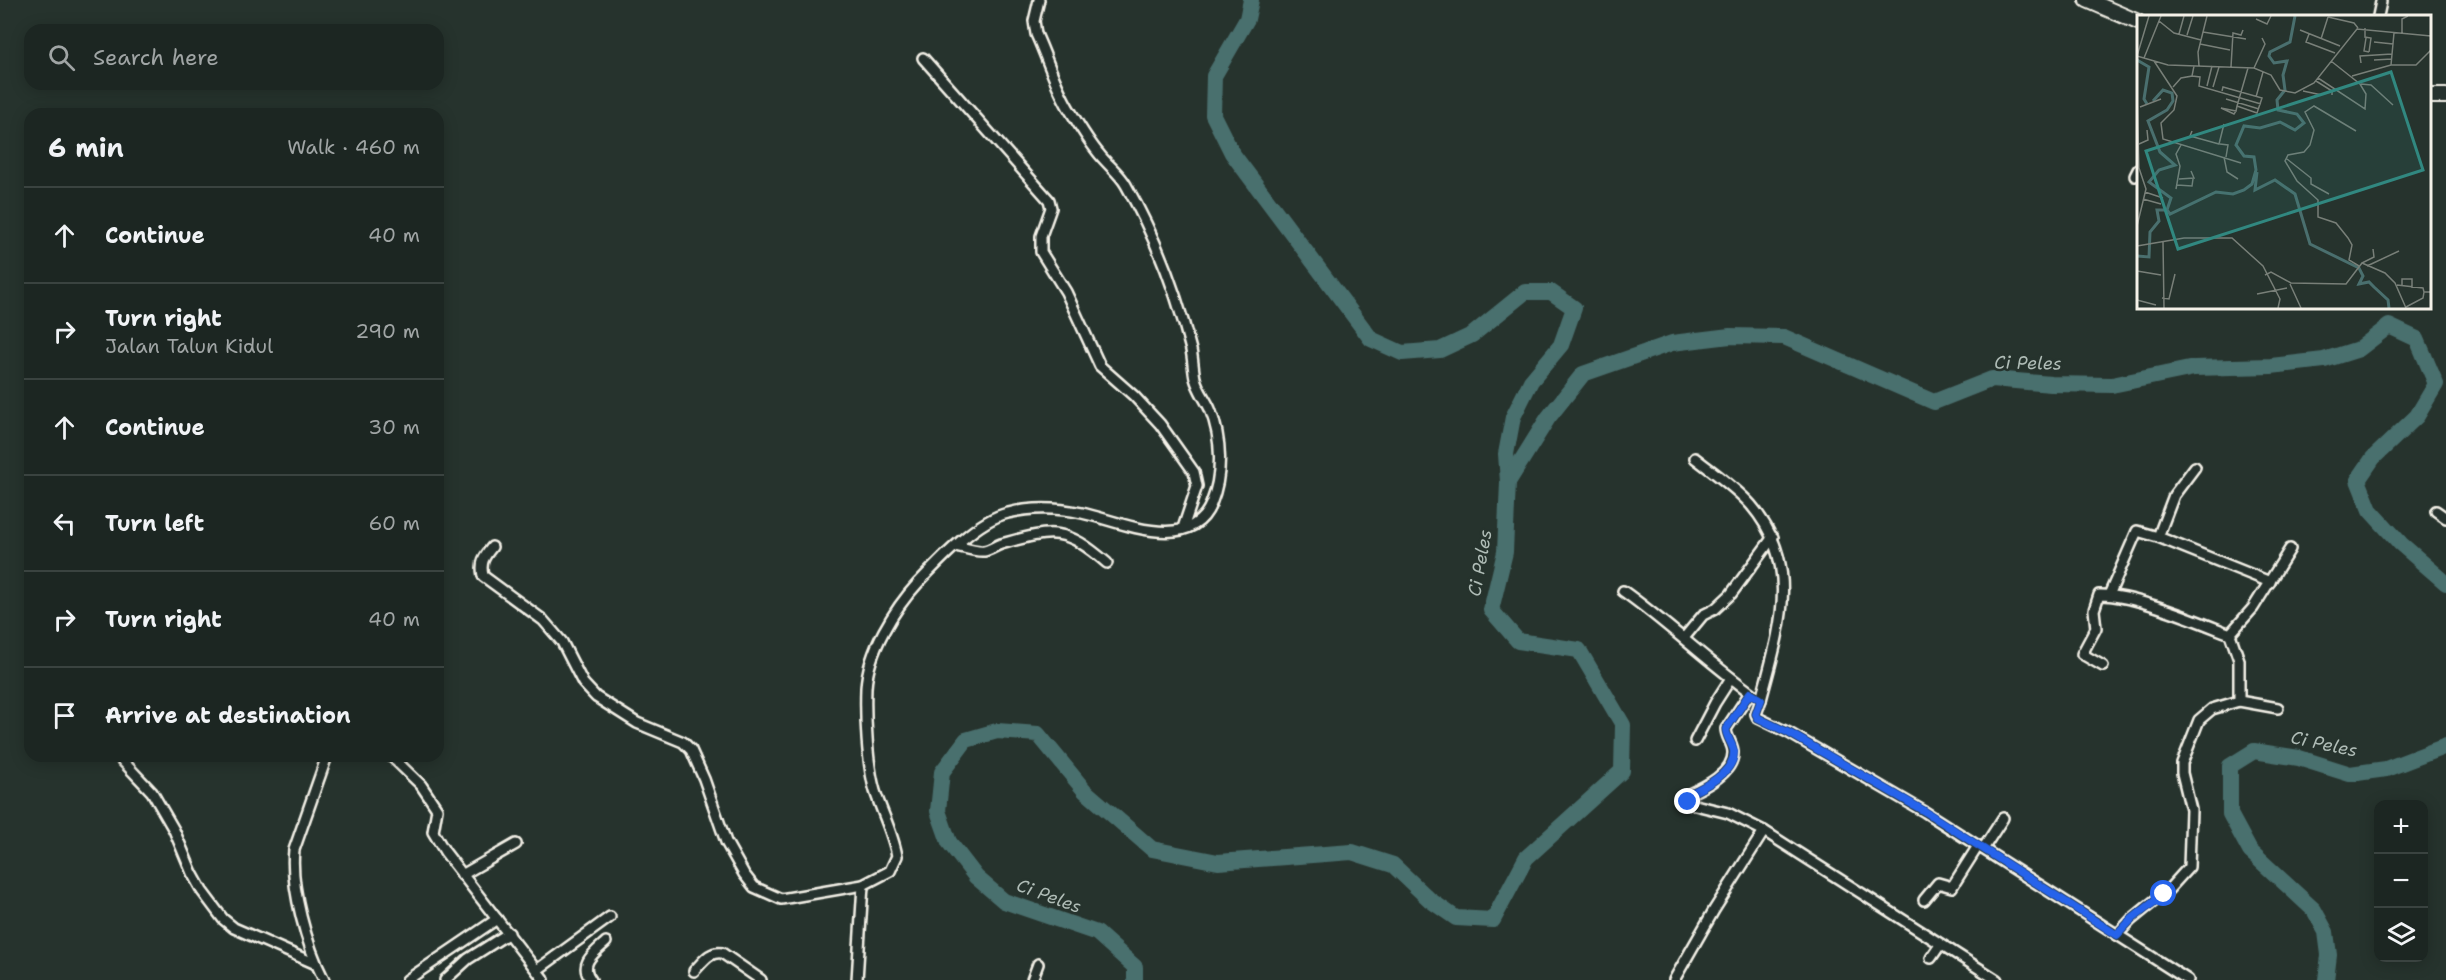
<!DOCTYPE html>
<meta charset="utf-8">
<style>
:root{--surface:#1c2622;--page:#252e2a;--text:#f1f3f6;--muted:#a0a5a5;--line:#3a4340}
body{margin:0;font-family:"Shantell Sans",sans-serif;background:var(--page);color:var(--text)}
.controls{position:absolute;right:18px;bottom:18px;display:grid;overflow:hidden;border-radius:12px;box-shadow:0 3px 15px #0003}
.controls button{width:54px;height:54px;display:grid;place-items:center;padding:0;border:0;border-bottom:2px solid var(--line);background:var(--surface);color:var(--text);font:30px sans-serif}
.stop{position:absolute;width:18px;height:18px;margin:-14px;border:4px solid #2563eb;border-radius:50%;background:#fff}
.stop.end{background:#2563eb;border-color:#fff;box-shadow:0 2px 6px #0008}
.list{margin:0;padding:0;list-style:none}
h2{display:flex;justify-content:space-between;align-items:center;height:78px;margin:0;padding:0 24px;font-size:26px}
h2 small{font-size:20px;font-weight:400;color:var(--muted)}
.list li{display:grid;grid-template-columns:39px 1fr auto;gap:18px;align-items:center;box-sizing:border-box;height:96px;padding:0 24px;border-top:2px solid var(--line)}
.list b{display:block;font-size:22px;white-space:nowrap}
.list p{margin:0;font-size:20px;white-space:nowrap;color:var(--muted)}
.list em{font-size:20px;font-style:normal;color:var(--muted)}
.icon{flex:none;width:33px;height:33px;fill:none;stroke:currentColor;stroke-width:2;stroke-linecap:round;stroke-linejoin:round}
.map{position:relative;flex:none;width:2446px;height:980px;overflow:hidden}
.search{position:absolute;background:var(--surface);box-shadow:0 3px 15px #0003;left:24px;top:24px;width:420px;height:66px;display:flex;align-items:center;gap:15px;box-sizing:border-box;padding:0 21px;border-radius:18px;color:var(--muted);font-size:22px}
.panel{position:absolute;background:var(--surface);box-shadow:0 3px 15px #0003;left:24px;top:108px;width:420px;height:654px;border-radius:18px}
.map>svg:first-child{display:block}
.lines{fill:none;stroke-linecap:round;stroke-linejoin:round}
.river{stroke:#4a6f6e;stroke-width:16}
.street-casing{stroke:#f4f1e8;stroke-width:14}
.secondary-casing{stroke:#f4f1e8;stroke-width:18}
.street{stroke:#26332d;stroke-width:9}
.secondary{stroke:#26332d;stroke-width:14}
.route{stroke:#2563eb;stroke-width:8}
.labels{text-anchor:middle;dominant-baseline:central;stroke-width:5;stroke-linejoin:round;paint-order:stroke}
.water-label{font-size:18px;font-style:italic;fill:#b0bdb7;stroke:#26332d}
.inset-river{fill:none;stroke:#4a6f6e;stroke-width:3}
.inset-road{fill:none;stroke:#787f78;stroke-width:1.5}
.view{fill:#318880;fill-opacity:0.15;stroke:#318880;stroke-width:3}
.inset-edge{fill:none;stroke:#f4f1e8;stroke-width:3}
</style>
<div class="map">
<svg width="2446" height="980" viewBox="0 0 2446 980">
<rect width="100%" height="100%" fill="#26332d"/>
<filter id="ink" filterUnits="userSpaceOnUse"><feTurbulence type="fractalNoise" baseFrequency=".0167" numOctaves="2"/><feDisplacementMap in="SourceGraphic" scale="12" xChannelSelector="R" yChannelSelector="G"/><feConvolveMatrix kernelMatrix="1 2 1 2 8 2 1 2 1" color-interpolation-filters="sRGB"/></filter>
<g filter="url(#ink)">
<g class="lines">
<g class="river">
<path d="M1251 0 1247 19 1214 76 1213 115 1232 153 1371 339 1402 353 1440 350 1472 335 1525 292H1551L1574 308 1561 345 1531 381 1513 417 1506 454 1508 482"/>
<path d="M1135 980V967L1097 933 1004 901 976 877 949 842 938 811 942 772 966 740 997 731 1038 734 1085 791 1152 849 1218 862 1352 852 1393 865 1430 900 1456 918 1493 920 1526 858 1622 771 1623 725 1579 650 1518 641 1491 610 1505 552 1508 482 1548 418 1583 374 1672 343 1730 336 1784 337 1934 402 1992 379 2051 384 2112 385 2194 368 2271 366 2324 360 2359 349 2389 326 2417 339 2436 384 2417 416 2373 458 2358 480 2370 510 2401 544 2446 583"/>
<path d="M2326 980 2329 955 2326 932 2314 910 2250 851 2230 814V766L2254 751 2299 758 2350 774 2386 769 2446 746"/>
</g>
<g class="street-casing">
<g id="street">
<path d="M2378 16 2381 2"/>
<path d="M923 58 1049 200 1051 208 1041 236V252L1066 292 1100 366 1134 396 1160 424 1194 472 1197 486 1183 528"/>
<path d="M2135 176 2138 170"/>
<path d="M1695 458C1714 473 1735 487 1751 505 1803 566 1779 631 1761 700"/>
<path d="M2436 511 2446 518"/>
<path d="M2158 537 2174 495 2195 467"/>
<path d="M956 546C965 548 976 552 984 551 990 550 995 546 1001 544 1054 529 1065 527 1107 563"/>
<path d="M492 547C484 557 480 562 483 576L543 620 562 642 583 683 596 697 637 723 683 742 691 750 704 779 726 842 744 874 754 887 781 899 863 885 890 871 897 856C893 833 882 813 875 791 867 764 865 717 866 688 868 651 894 609 918 583 940 560 977 520 1008 513 1032 507 1058 508 1082 513 1119 521 1190 555 1211 504 1223 475 1222 439 1210 409 1205 398 1198 390 1195 378 1193 369 1193 359 1191 350 1177 294 1155 236 1126 185 1120 174 1108 165 1100 155 1089 142 1080 127 1071 112 1056 89 1048 60 1036 34L1034 21 1039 0"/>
<path d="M1623 591C1671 625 1713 667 1761 700L1756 714 1758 718 1789 733 1925 812 2188 980"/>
<path d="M2109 595 2137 531 2158 537 2270 582"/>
<path d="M1684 638 1703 615 1715 609 1731 594 1773 537"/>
<path d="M2103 666 2082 654 2096 628 2094 610 2099 595C2133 594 2197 621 2230 634"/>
<path d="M1750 693 1726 729C1726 737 1733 744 1733 752 1734 773 1704 787 1689 794L1687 799 1691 804 1728 813 1764 831"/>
<path d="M2239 701 2278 708"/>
<path d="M1695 741 1715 703 1731 678"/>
<path d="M118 756 152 792 174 830 192 873 202 891 223 919 234 928 316 964"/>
<path d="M391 756 421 785 437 809 433 832 445 852 544 980"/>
<path d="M1983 849 2003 818"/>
<path d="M462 875 516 844"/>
<path d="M1924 900 1938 883 1952 887 1978 846"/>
<path d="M2117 935 2131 920 2169 889 2189 867 2191 810 2182 773V763L2199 720 2212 709 2239 701V660L2230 634 2253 608 2290 549"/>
<path d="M1931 958 1940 945"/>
<path d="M537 970 610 917"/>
<path d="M694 971C703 962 709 951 722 953L761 980"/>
<path d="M324 980C307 947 290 887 294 850L327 756"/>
<path d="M407 980 497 919"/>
<path d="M445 980 468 959 509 933"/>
<path d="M591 980C578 964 594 953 606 942"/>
<path d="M857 980 863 885"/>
<path d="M1032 980 1038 964"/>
<path d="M1674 980 1714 910 1764 831 1997 980"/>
</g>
</g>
<g class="secondary-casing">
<g id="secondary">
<path d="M2087 0 2138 22"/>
<path d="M2430 96H2446"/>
</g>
</g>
<use href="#street" class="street"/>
<use href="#secondary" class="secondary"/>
</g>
</g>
<g class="lines" filter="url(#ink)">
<path class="route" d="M1688 802 1687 799 1689 794C1704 787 1734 773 1734 752 1733 744 1726 737 1726 729L1750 693 1761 700 1756 714 1758 718 1789 733 1926 812 2117 935 2131 920 2164 894"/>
</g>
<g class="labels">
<g class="water-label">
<text transform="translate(2028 363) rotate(1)">Ci Peles</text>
<text transform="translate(1480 563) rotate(-80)">Ci Peles</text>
<text transform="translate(2324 744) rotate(12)">Ci Peles</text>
<text transform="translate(1049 896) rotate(20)">Ci Peles</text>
</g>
</g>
<g transform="translate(2137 15)">
<rect width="294" height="294" fill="#26332d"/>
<path class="inset-river" d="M0 45 12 52 7 84 10 89M16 86 26 75 35 78 36 86 30 95 11 106 23 137 38 150 22 155 12 167 34 183 30 195 33 199 79 177 96 179 107 175 115 169 119 155 117 142 107 141 99 130 107 111 123 113 143 107 158 115 167 108 160 99 141 95 140 85 148 75 146 60 150 46 137 48 132 41 133 37 153 27 158 1M120 157 118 175 138 165 158 179 173 229 222 253 226 261 222 269 232 267 237 272 251 285 252 293M0 241 12 242 13 217 22 206 20 195H30"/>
<path class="inset-road" d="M191 2 217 8 221 13M119 4 130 9 134 1M22 6 37 18 64 25M228 13V22L234 23 232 37M163 15 203 31M66 17 109 24M257 18 254 50H279L294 35M265 18V4L271 1M42 19 47 1M172 19 169 27 198 38M50 20 56 1M229 23 227 36 232 37M184 24 191 2M237 27 256 29M63 29 93 35M0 41 31 50 117 53 134 60 143 75 158 78 177 68 220 14 294 21M0 41 12 1M7 43 24 1M237 45 255 44M17 46 40 81 37 95 24 108 26 124 104 148M224 48 223 41 255 39M62 51 61 37 70 1M94 52 96 18 104 20 106 15M117 53 128 29 125 23M55 61 63 62 62 71 124 89M215 61 254 50M181 63 228 94 229 79 223 69 194 46M179 66 195 76V80M224 69 234 70 256 90M70 71 75 51M36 72 44 63 55 61 57 51M76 72 82 52M85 76 86 72 125 83 120 98 100 91 99 96 84 93 97 99 99 96M166 76 185 80M0 80 2 153 9 174 0 211M119 82 126 57M89 84 122 94M100 91 111 53M3 92 24 84M55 116 53 121 82 129 87 109M219 116 177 91 168 97 177 115 173 130 167 137 151 140 148 146 160 166 181 185V202L199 208 211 223 215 230 212 245 222 251M2 129 11 125 10 115M83 129 91 130 89 142M87 142 90 157 101 164M150 144 174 163V169L192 179M42 164 57 163 54 156M40 170 55 171 56 164M39 174 43 151 39 139 44 130M8 177 26 183M6 184 24 189M26 227 27 293M0 231 47 223H95L126 251 143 284 141 293M225 248 237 242 236 234M230 251 262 236M0 256 24 260M128 260 134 257 154 268 209 269 225 248 248 258 258 268 269 293M153 269 164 293M260 270 286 273 287 277H294M265 271V264H275V273M120 279 150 273M25 283 32 284 38 259M0 285 19 290M269 292 286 283 287 277"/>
<path class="view" d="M254 57 286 155 41 234 9 136Z"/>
<rect width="294" height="294" class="inset-edge"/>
</g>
</svg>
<div class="controls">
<button>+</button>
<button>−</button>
<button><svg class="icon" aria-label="layers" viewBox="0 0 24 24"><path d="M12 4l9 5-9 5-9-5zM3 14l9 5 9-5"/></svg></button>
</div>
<div class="stop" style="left:2164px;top:894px"></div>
<div class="stop end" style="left:1688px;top:802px"></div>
<div class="search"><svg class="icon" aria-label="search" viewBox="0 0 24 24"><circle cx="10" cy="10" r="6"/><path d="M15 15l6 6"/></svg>Search here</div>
<section class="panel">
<h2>6 min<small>Walk · 460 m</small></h2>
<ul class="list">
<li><svg class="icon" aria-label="ahead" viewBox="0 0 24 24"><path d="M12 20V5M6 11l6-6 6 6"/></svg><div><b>Continue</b></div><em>40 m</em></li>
<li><svg class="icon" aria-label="right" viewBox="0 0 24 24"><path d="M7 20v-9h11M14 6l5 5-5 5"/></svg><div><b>Turn right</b><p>Jalan Talun Kidul</p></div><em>290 m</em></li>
<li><svg class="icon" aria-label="ahead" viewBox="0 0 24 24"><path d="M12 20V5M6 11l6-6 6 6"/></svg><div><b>Continue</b></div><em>30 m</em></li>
<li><svg class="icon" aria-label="left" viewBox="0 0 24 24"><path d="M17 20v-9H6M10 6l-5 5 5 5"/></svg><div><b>Turn left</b></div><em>60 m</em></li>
<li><svg class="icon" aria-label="right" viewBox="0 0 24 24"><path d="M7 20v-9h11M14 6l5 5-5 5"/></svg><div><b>Turn right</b></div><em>40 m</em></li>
<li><svg class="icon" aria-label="arrive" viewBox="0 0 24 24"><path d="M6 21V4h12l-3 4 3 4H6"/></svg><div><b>Arrive at destination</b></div></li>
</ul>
</section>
</div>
